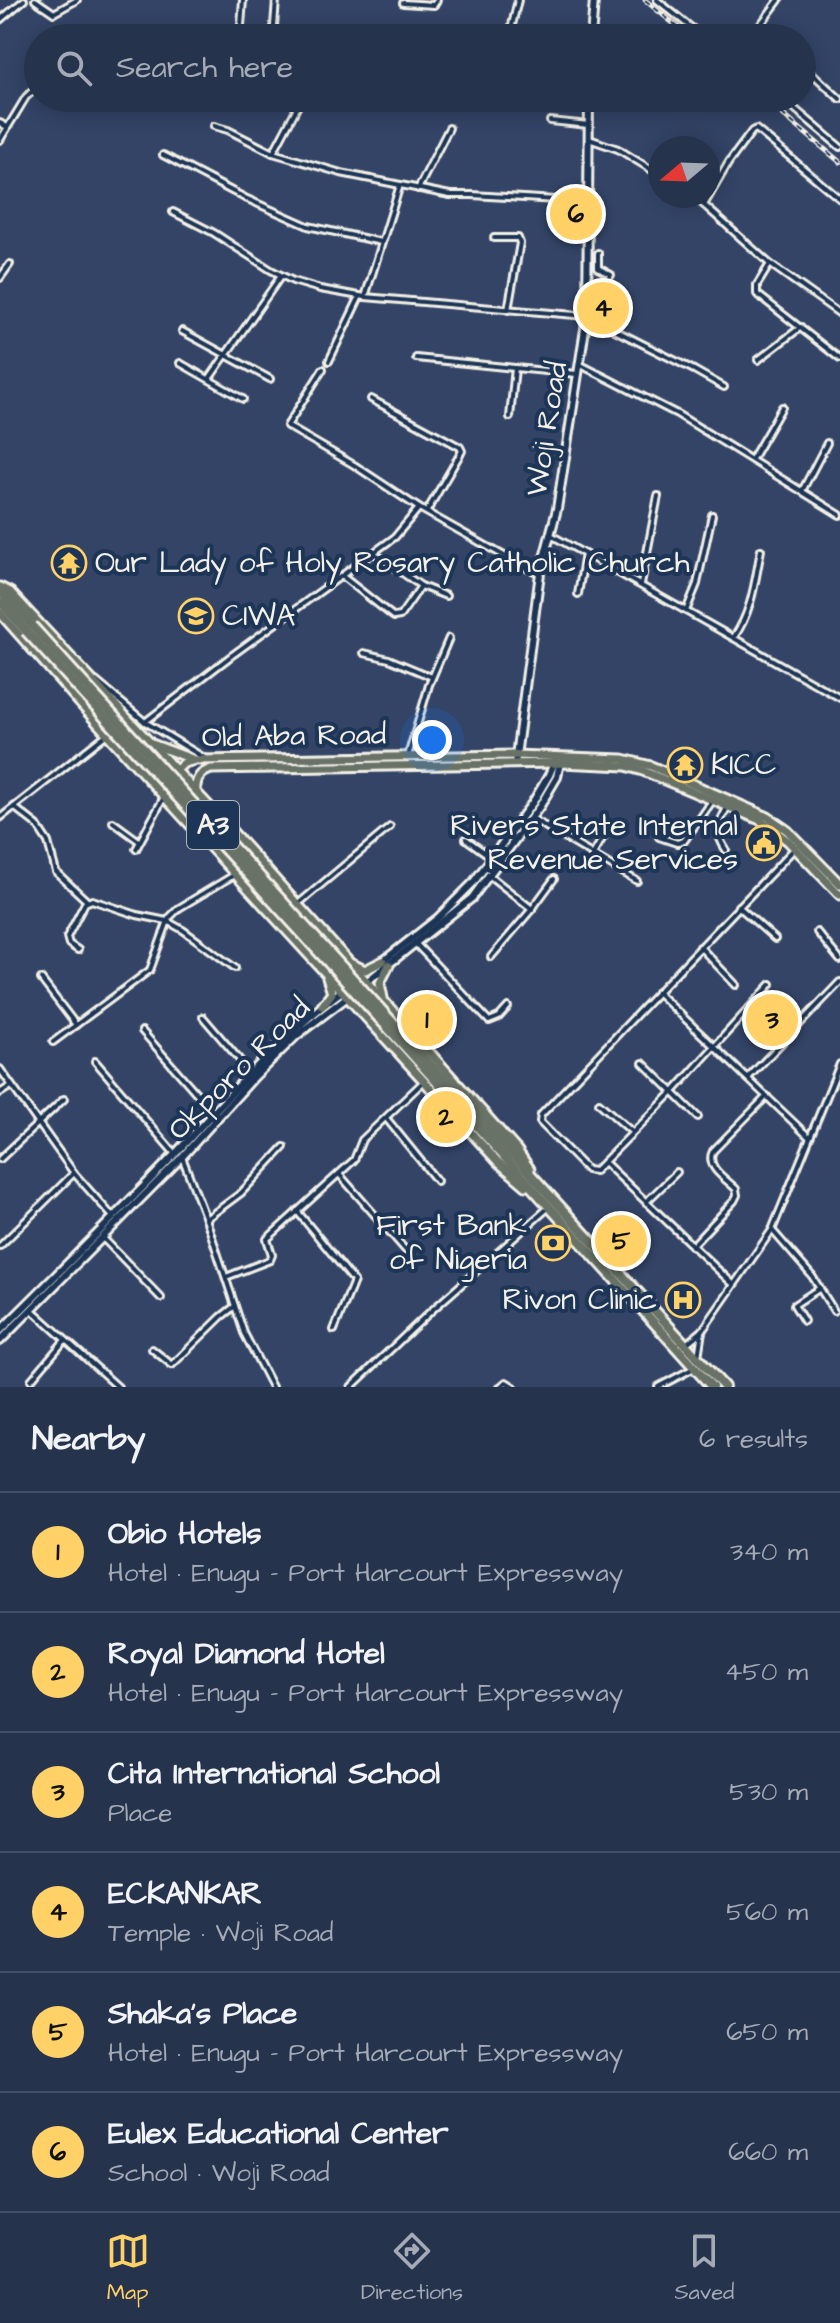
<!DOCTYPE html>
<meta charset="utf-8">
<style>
:root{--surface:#26334d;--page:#323f57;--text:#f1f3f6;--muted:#a4aab6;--line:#424e65;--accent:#ffd166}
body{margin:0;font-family:"Architects Daughter",sans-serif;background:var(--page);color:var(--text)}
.compass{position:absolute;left:648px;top:136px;width:72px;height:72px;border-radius:50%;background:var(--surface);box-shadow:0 4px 20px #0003;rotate:251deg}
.you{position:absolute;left:432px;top:740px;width:28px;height:28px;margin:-20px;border:6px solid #fff;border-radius:50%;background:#1a73e8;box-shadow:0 0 0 12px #1a73e833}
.badge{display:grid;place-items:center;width:52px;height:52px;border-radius:50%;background:var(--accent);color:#111;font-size:26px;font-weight:700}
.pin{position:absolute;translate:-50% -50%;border:4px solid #fff;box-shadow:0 2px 8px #0006}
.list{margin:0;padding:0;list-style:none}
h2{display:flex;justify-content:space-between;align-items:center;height:104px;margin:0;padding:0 32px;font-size:34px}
h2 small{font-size:26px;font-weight:400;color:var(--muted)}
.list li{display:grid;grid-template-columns:52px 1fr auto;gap:24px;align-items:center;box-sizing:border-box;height:120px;padding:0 32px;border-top:2px solid var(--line)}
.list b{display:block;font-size:30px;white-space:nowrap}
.list p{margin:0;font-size:26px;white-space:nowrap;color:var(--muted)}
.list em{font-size:26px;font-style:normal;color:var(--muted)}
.icon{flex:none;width:44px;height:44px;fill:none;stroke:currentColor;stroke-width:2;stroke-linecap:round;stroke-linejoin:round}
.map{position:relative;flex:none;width:840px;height:1387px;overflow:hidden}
.search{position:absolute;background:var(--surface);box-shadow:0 4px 20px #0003;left:24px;right:24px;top:24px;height:88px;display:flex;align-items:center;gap:20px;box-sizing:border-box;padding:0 28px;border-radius:44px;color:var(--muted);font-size:30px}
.sheet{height:824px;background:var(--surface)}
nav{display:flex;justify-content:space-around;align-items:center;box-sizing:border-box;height:112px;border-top:2px solid var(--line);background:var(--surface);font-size:22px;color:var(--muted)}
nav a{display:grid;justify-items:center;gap:4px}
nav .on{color:var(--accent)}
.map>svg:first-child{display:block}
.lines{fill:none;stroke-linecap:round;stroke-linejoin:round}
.street-casing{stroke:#f4f1e8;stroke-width:10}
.secondary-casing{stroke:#f4f1e8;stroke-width:12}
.primary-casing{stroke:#f4f1e8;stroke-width:13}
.highway-casing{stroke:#f4f1e8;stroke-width:14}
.street{stroke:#1d3557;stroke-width:4}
.secondary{stroke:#1d3557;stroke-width:6}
.primary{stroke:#697266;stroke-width:7}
.highway{stroke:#697266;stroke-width:8}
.rail-casing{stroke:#f4f1e8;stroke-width:5}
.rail{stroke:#1d3557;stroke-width:2;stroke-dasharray:6;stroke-linecap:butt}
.highway-bridge-casing{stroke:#f4f1e8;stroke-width:14;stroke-linecap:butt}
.highway-bridge{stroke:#697266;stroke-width:8}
.labels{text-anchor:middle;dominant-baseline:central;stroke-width:8;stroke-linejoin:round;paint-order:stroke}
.shield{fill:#1d3557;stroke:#b4b9bc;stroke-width:2}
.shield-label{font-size:28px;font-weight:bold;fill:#f4f1e8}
.street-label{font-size:30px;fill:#f4f1e8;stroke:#1d3557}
.poi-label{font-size:30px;fill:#f4f1e8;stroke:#1d3557;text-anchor:start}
</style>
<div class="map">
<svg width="840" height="1387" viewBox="0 0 840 1387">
<rect width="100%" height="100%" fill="#334467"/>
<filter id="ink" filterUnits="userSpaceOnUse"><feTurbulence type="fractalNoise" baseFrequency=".0125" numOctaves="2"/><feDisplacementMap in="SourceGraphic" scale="16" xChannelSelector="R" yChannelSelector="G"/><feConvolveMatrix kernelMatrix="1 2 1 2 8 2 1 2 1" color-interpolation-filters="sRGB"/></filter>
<g filter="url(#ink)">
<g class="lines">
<g class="street-casing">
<g id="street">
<path d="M35 0 54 13 77 0"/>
<path d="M657 0 704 38"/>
<path d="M403 3 434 5 437 0"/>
<path d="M0 20 24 0"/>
<path d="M151 38H159"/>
<path d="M240 38 243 0"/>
<path d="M273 38 276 0"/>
<path d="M509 38 518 0"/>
<path d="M773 38 761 28V24L779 0"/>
<path d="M802 64 840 99"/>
<path d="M782 98 840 147"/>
<path d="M224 102 225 98"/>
<path d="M550 121 589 125"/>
<path d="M0 123 7 127"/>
<path d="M214 126 228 130 273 153 341 173 450 195H472L589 202"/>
<path d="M589 139 618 149 660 175"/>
<path d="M0 140 26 97 38 86"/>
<path d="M273 153 302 98"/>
<path d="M163 155 245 198 308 226 381 242"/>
<path d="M418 189 449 128"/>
<path d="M691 196 704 205 770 264 840 314"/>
<path d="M704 205 729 162 752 131 756 129 840 199"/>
<path d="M173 212 214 233 271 270 293 281 320 289 365 297 587 316 694 370 724 387"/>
<path d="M494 238H518L520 243 508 310"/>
<path d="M598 253V268L611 275 605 283 604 290"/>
<path d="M770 264 757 285V294L840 359"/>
<path d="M0 278 10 264"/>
<path d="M365 297 400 185"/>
<path d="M182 331 270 379"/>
<path d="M416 358 515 368"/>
<path d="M758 360 801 327"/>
<path d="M329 361 360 296"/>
<path d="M180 363 243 399"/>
<path d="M579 364 677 414 840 515"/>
<path d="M323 369 287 426 354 465 419 508 524 567 540 573"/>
<path d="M209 379 281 276"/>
<path d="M371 399 460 447 462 451 427 511"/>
<path d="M510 417 515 368 577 374"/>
<path d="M752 459 782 407"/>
<path d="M802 491 827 443"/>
<path d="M551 535 840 698"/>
<path d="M374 553 421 586 446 596"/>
<path d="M342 576 394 617 400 616 421 586"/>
<path d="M641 584 658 496"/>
<path d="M578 594 585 554"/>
<path d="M686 611 697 584 712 515"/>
<path d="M734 637C752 612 755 581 761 550"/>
<path d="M364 653 389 659 432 677"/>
<path d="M96 681 145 722 206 759"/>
<path d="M145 722 231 656 395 537 419 508"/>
<path d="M408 756 429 685 449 638"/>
<path d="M14 807 37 825 48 842 56 872 87 901"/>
<path d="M0 818 107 734"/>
<path d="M531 818 637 881"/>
<path d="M113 822 139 841"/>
<path d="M659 837 677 843 684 841 713 800"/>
<path d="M466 839 491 857"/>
<path d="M136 849 163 799"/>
<path d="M726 850C713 830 718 826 728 806"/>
<path d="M592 856 608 829"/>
<path d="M490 876 532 909"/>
<path d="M298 904 390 827"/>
<path d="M738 906 775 939"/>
<path d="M817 932 840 960"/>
<path d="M416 944 489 1021 499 1017 508 1007"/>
<path d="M700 947 736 985"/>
<path d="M78 950 69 944 67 937 85 903 92 900 137 915 167 921 183 930 235 968"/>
<path d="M491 957 532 909 554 879"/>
<path d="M41 979 76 1025"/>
<path d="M771 984 673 1092 595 1171 587 1170 540 1122 541 1115 795 848"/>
<path d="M657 992 809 1137"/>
<path d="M203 1017 250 1072"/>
<path d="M142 1031 213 1112"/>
<path d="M53 1042 150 970 169 918 179 908 234 875"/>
<path d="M95 1061 175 1154"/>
<path d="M643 1063 698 1117"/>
<path d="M0 1069 74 1173 113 1217"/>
<path d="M748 1078 840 982"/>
<path d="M0 1093 11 1086"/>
<path d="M599 1103 632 1132"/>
<path d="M386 1118 437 1181"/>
<path d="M182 1157 206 1219 244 1333 272 1387"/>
<path d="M0 1159 64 1099"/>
<path d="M604 1162 733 1284"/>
<path d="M339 1174 408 1253"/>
<path d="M646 1202 677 1172"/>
<path d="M297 1211 354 1281 334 1330"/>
<path d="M206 1219 241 1193 284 1147"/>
<path d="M772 1230 812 1276 834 1311"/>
<path d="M102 1237 161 1298"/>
<path d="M0 1246 74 1173"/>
<path d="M692 1246 734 1201 737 1195 736 1189C725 1178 705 1167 713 1151L767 1096"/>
<path d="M226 1277 270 1260 272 1255 267 1239 354 1160 362 1140 423 1082"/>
<path d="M31 1309 118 1387"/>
<path d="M804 1321 794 1305 820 1288"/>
<path d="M686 1344 702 1331 772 1230 840 1064"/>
<path d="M152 1349 172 1365 221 1317 235 1306"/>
<path d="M698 1357 702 1331"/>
<path d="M31 1380 65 1340"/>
<path d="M351 1387 430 1312 548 1208"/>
<path d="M500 1387 506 1382 514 1387"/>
<path d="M658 1387 694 1368"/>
</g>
</g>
<g class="secondary-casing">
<g id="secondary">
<path d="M591 38 594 0"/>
<path d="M515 764 540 573 557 509 587 316 589 98"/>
<path d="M382 962 438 918 473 883 533 802 549 775 555 761"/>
<path d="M365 983 472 898 540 806 557 777 561 758"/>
<path d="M0 1331C59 1272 119 1213 177 1152 230 1095 280 1037 343 990"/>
<path d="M0 1341 182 1157 255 1076 296 1036 350 995"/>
</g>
</g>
<g class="primary-casing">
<g id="primary">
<path d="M0 587 10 592 223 821 517 1150 530 1169"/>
<path d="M0 613 107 734 498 1162 526 1186"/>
<path d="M152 744 192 759"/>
<path d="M173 773 184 763 195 760 515 755 623 759 651 766 768 817 787 830 840 884"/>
<path d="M196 793C195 780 199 773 211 769L561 763 626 766 643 771 760 820 788 841 840 895"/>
<path d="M352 964 365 970 383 961"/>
<path d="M383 998 380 983 389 965"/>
<path d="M322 1006 332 993 327 978"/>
</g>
</g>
<g class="highway-casing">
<g id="highway">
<path d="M0 591 32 626"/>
<path d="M0 602 26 631"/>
<path d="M394 1024 724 1387"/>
<path d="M389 1029 712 1387"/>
</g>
</g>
<use href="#street" class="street"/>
<use href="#secondary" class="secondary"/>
<use href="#primary" class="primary"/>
<use href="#highway" class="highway"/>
<g class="rail-casing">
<g id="rail">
<path d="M645 0 691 38"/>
<path d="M763 98 840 162"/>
</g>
</g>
<use href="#rail" class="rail"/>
<g class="highway-bridge-casing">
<g id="highway-bridge">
<path d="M32 626 394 1024"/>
<path d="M26 631 389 1029"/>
</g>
</g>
<use href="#highway-bridge" class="highway-bridge"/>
</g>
</g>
<defs>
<g id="temple-ring" transform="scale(1.8)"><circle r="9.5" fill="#1d3557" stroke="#ffd166" stroke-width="1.5"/><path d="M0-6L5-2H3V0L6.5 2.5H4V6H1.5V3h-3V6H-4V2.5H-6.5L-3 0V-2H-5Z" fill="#ffd166"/></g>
<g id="university-ring" transform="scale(1.8)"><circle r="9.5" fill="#1d3557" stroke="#ffd166" stroke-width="1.5"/><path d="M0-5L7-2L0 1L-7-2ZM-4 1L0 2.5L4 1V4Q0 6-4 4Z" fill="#ffd166"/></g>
<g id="civic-ring" transform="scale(1.8)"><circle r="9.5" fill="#1d3557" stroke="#ffd166" stroke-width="1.5"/><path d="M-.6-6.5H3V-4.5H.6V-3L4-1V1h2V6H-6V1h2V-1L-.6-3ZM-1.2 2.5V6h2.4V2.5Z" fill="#ffd166"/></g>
<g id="bank-ring" transform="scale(1.8)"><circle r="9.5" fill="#1d3557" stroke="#ffd166" stroke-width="1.5"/><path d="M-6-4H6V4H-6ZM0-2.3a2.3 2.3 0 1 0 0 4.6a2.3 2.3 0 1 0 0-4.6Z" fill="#ffd166"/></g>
<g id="hospital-ring" transform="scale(1.8)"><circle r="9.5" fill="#1d3557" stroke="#ffd166" stroke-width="1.5"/><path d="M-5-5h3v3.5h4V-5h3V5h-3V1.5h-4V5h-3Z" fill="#ffd166"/></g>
</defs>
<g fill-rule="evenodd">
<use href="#temple-ring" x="69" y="563"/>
<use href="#university-ring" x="196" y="616"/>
<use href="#temple-ring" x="685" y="765"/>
<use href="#civic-ring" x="764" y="843"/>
<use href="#bank-ring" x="553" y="1243"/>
<use href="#hospital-ring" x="683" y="1300"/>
</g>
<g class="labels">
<rect class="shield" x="187" y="801" width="52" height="48" rx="6"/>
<g class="shield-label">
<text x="213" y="825">A3</text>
</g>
<g class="street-label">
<text transform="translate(547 429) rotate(-81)">Woji Road</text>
<text transform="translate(294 736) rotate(-1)">Old Aba Road</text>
<text transform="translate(239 1069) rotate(-45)">Okporo Road</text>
</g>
<g class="poi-label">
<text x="95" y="563">Our Lady of Holy Rosary Catholic Church</text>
<text x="222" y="616">CIWA</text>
<text x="711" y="765">KICC</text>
<text x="738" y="826" text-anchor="end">Rivers State Internal<tspan x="738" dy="34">Revenue Services</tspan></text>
<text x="527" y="1226" text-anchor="end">First Bank<tspan x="527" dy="34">of Nigeria</tspan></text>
<text x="657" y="1300" text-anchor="end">Rivon Clinic</text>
</g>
</g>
</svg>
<svg class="compass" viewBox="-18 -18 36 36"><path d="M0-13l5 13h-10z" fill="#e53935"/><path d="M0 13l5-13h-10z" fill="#a4aab6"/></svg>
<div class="you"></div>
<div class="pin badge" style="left:427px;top:1020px">1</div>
<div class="pin badge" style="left:446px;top:1117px">2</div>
<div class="pin badge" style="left:772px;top:1020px">3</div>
<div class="pin badge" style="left:603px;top:308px">4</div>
<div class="pin badge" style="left:621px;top:1241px">5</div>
<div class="pin badge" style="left:576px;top:214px">6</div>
<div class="search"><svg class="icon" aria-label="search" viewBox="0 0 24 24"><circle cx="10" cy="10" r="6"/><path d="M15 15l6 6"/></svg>Search here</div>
</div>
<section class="sheet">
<h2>Nearby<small>6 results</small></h2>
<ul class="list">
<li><span class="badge">1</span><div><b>Obio Hotels</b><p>Hotel · Enugu - Port Harcourt Expressway</p></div><em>340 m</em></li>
<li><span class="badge">2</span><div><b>Royal Diamond Hotel</b><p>Hotel · Enugu - Port Harcourt Expressway</p></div><em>450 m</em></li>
<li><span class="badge">3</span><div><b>Cita International School</b><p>Place</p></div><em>530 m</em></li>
<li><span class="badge">4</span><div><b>ECKANKAR</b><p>Temple · Woji Road</p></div><em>560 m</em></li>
<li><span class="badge">5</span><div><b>Shaka's Place</b><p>Hotel · Enugu - Port Harcourt Expressway</p></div><em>650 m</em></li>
<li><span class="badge">6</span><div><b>Eulex Educational Center</b><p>School · Woji Road</p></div><em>660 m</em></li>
</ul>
</section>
<nav>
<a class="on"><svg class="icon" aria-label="map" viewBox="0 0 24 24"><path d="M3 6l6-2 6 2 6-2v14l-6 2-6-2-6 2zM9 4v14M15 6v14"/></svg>Map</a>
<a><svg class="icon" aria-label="directions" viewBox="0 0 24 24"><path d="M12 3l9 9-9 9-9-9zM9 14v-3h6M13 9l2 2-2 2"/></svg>Directions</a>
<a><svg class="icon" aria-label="saved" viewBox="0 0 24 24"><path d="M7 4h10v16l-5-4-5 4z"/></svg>Saved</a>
</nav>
